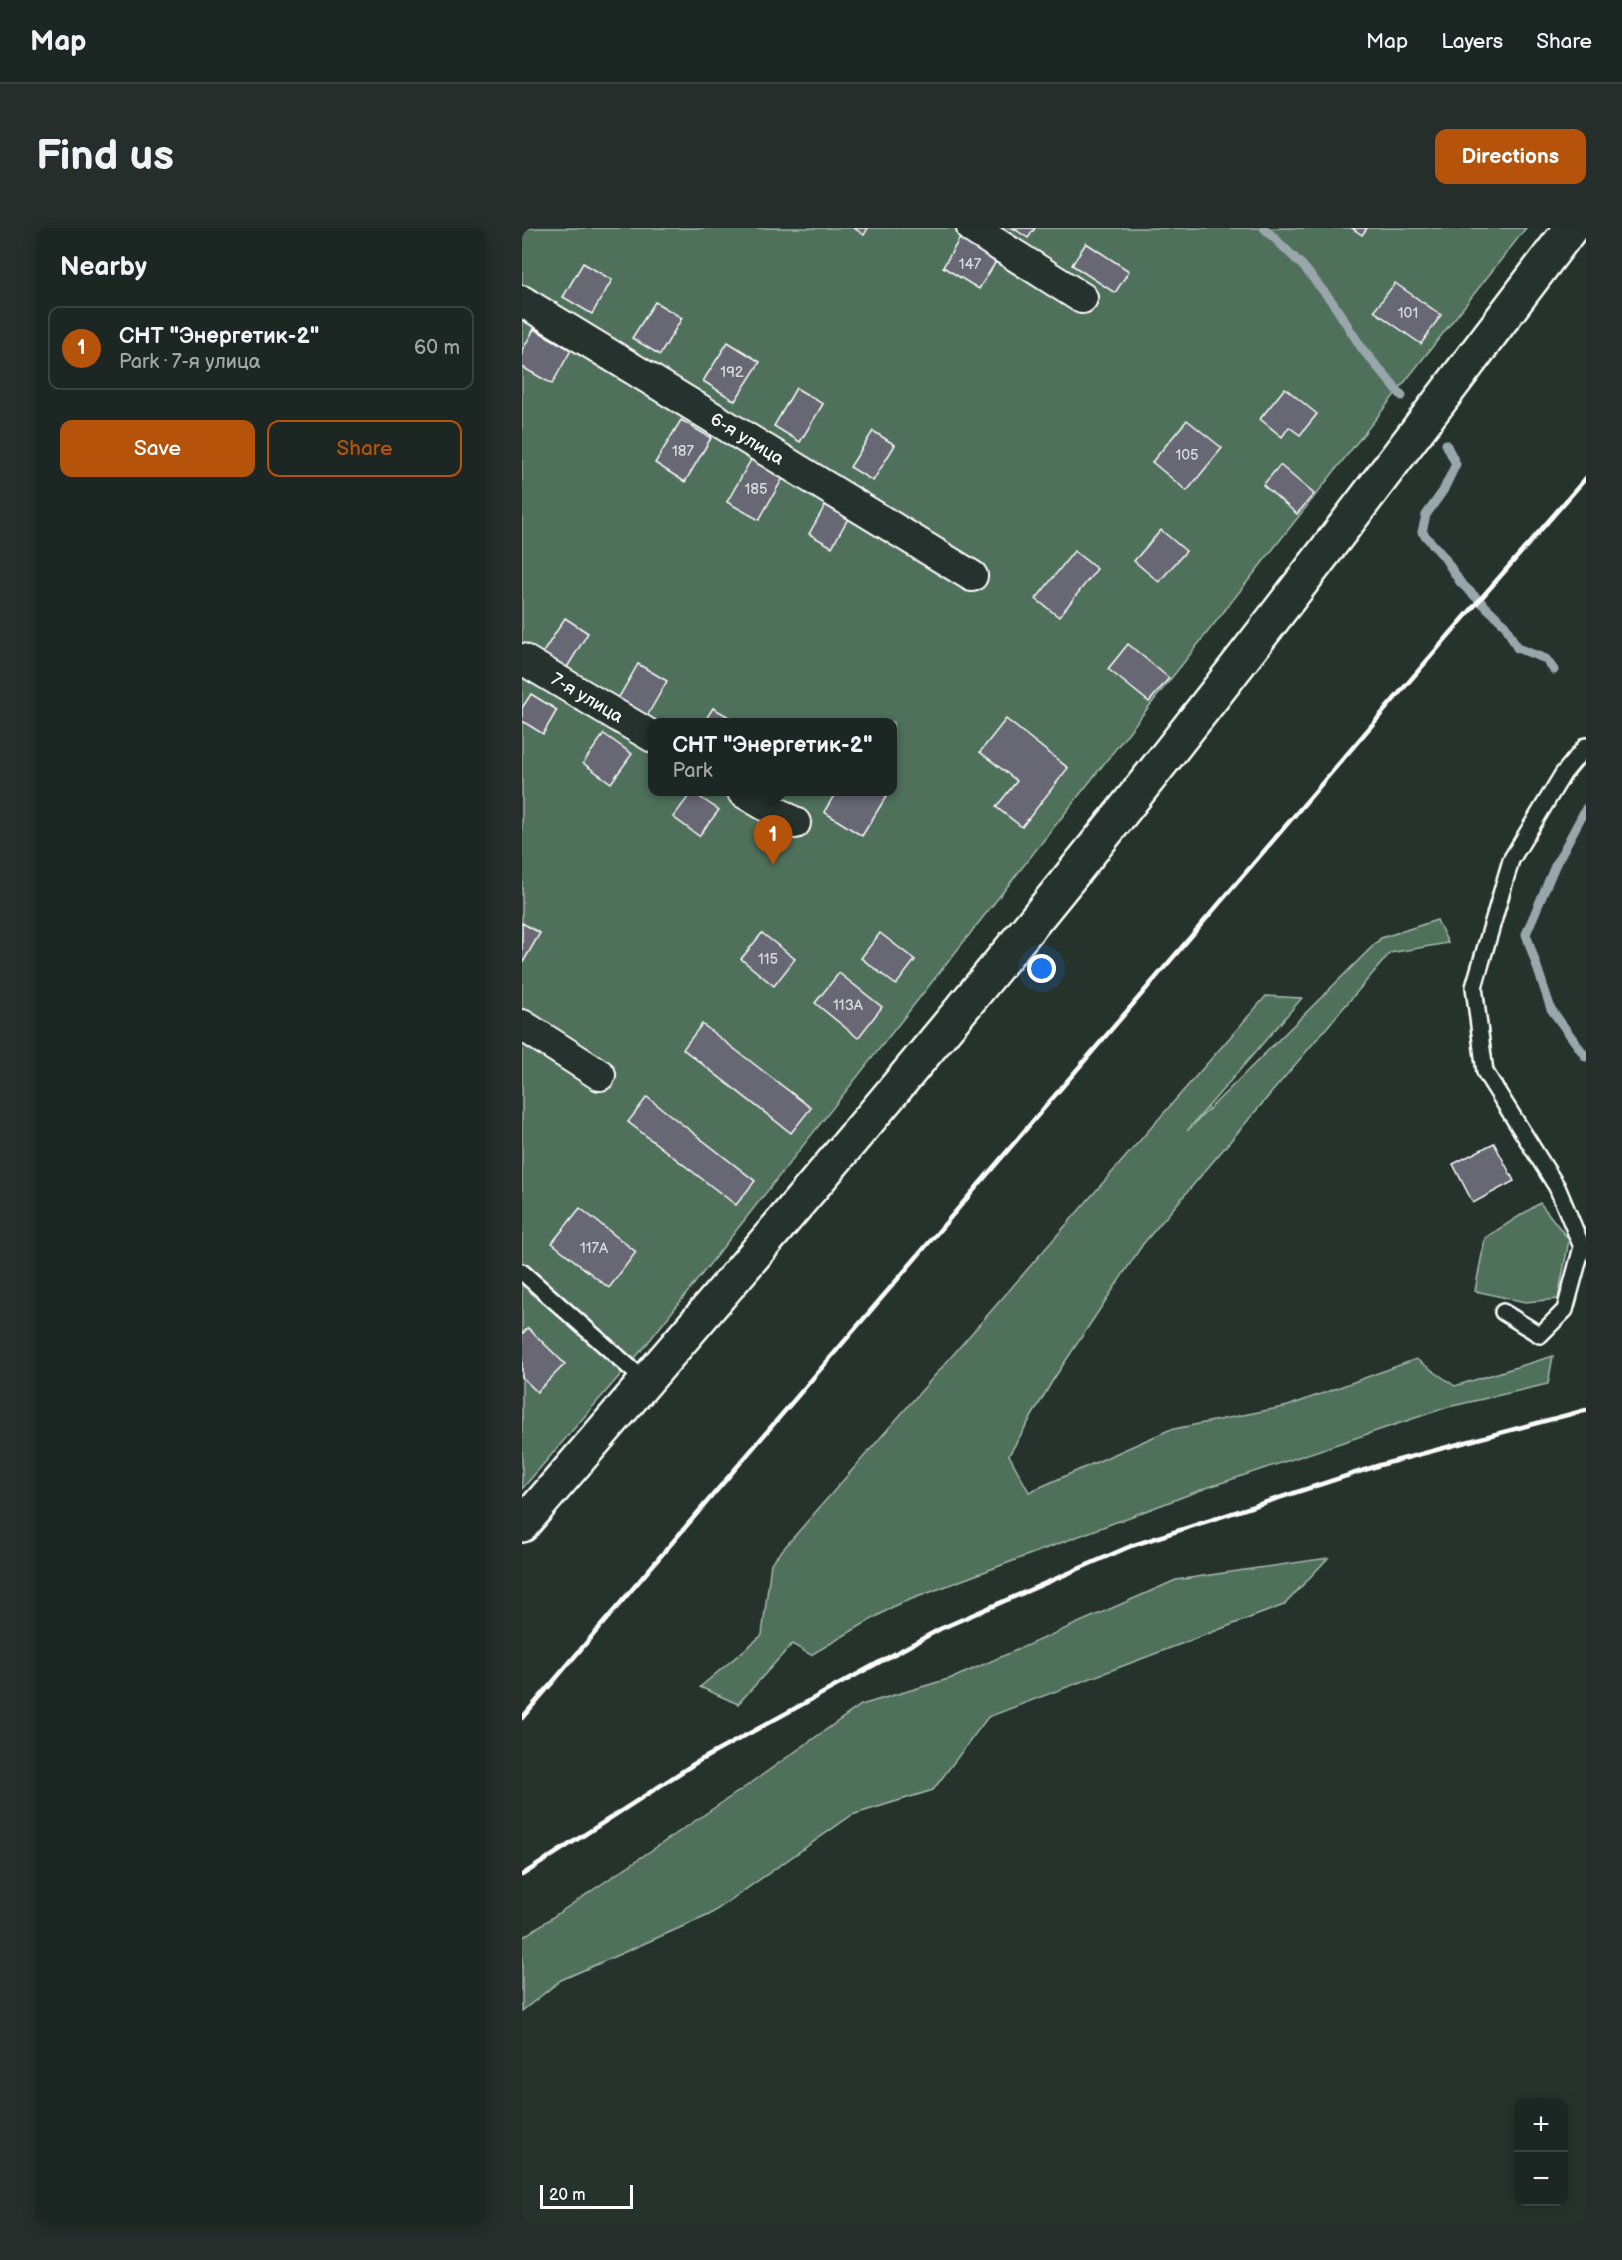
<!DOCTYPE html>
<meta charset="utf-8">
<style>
:root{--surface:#1c2622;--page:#252e2a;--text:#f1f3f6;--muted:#a0a5a5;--line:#3a4340;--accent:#b45309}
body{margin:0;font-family:"Balsamiq Sans",sans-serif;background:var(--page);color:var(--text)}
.controls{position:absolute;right:18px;bottom:18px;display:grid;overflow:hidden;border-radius:12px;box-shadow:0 3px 15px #0003}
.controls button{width:54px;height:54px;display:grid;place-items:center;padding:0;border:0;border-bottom:2px solid var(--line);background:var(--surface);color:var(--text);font:30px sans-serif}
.scale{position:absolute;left:18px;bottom:15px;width:93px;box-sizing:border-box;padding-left:6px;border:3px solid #fff;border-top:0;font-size:16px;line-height:21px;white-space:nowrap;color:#fff;-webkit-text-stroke:4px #26332d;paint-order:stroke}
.you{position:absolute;left:520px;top:741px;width:21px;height:21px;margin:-15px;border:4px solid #fff;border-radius:50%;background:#1a73e8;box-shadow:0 0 0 9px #1a73e833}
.badge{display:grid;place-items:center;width:39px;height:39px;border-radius:50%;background:var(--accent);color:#fff;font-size:20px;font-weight:700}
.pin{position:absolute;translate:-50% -50px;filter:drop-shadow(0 2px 3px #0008)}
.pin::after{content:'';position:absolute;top:32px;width:21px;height:18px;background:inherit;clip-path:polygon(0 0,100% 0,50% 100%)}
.popup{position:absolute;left:126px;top:490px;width:249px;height:78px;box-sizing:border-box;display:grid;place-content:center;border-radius:12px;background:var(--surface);filter:drop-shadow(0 2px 4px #0005);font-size:20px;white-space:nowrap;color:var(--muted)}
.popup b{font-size:22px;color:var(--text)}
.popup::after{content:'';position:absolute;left:50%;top:100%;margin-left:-12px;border:12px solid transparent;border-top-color:var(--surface)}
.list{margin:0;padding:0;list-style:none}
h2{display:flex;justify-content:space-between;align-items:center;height:78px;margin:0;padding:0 24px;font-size:26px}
h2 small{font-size:20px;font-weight:400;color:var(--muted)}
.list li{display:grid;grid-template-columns:39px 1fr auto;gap:18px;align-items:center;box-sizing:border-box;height:84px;margin:0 12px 12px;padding:0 12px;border:2px solid var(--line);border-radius:12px}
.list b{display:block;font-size:22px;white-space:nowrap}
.list p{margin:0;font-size:20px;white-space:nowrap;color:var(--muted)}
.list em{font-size:20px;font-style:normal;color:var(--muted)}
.actions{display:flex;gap:12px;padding:18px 24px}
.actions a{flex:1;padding:14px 0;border:2px solid var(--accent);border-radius:12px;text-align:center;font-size:21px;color:var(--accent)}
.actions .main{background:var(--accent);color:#fff}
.map{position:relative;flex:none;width:1064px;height:1996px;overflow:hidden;border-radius:12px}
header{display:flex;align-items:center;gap:36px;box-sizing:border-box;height:84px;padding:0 30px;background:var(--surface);border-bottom:2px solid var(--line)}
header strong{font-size:28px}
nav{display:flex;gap:33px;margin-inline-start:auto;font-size:21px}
.intro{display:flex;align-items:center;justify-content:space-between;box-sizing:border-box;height:144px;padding:0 36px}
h1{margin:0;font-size:42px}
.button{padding:15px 27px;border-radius:12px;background:var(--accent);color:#fff;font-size:21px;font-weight:700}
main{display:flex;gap:36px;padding:0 36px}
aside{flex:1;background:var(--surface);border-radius:12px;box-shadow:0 3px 15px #0003}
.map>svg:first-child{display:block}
.green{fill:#4f715b;stroke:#a7b8ad;stroke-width:1.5;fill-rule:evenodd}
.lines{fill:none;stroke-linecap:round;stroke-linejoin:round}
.stream{stroke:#99a6ab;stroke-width:9}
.building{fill:#686874;stroke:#fff;stroke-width:1.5}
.lane-casing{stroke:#fff;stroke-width:20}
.street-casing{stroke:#fff;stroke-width:34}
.secondary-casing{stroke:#fff;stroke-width:38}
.lane{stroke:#26332d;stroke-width:15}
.street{stroke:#26332d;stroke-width:30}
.secondary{stroke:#26332d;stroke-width:33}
.rail{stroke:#fff;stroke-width:4.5}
.labels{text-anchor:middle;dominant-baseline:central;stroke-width:4.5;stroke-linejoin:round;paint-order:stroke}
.number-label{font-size:15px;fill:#d9d9dc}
.street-label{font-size:18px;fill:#fff;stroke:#26332d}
</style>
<header>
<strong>Map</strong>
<nav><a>Map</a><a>Layers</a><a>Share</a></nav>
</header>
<div class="intro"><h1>Find us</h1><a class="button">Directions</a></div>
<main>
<aside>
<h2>Nearby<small></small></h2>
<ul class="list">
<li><span class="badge">1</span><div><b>СHТ &quot;Энергетик-2&quot;</b><p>Park · 7-я улица</p></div><em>60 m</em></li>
</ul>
<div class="actions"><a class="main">Save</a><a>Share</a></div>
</aside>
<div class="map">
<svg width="1064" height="1996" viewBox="0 0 1064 1996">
<rect width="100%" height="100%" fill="#26332d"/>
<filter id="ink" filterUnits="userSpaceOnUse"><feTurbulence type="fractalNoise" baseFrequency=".0167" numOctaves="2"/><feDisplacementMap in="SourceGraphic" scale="12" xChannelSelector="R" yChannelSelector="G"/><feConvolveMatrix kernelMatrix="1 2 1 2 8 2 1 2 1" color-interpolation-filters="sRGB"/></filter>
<g filter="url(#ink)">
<g class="green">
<path d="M0 0H1004L124 1117 0 1261ZM131 494H371V564H131Z"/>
<path d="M915 692 926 715 868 725 621 1016 531 1152 487 1227 507 1264 647 1202 766 1178 894 1131 933 1158 1031 1128 1026 1156 926 1179 687 1259 374 1377 289 1427 270 1416 216 1476 178 1459 240 1407 249 1335 744 768 780 770 665 903 859 710Z"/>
<path d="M1018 975 1047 1012 1036 1071 1003 1074 953 1063 963 1010Z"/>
<path d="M806 1330 762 1377 466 1489 411 1562 330 1587 187 1687 39 1752 0 1783V1710L229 1555 339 1477 433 1449 654 1352Z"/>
</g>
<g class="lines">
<g class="stream">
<path d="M742 0 781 38 811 75 841 122 880 168"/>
<path d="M924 216 934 236 921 263 904 287 900 304 922 329 938 354 983 397 995 420 1024 431 1032 442"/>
<path d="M1064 580 1033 638 1004 706 1029 781 1064 829"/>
</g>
</g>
<g class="building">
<path d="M332 0H346L342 7Z"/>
<path d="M491 0H513L506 10Z"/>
<path d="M830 0H845L840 7Z"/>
<path d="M438 10 475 32 457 61 421 39Z"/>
<path d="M564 15 607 43 593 65 550 37Z"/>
<path d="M61 35 90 52 70 86 41 69Z"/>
<path d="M873 55 919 87 899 116 852 83Z"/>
<path d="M133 74 160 90 138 127 110 110Z"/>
<path d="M12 101 49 122 30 156 0 139V123Z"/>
<path d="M206 114 238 134 213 173 181 153Z"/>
<path d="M274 160 301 176 278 214 252 198Z"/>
<path d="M763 160 795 186 778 207 767 199 760 209 738 191Z"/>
<path d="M159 192 189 210 163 254 133 235Z"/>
<path d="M665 192 700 220 665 263 630 234Z"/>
<path d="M351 203 373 217 351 253 328 239Z"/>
<path d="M230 230 262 248 237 292 205 274Z"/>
<path d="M758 237 792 266 775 286 741 257Z"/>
<path d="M305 274 328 287 310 319 287 306Z"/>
<path d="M639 302 664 323 637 354 612 333Z"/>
<path d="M552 323 575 341 537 389 514 371Z"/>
<path d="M43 390 66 405 44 441 20 426Z"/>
<path d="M606 416 647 450 627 474 586 441Z"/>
<path d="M116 436 145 453 125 488 96 471Z"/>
<path d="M9 466 35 482 21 506 0 493V480Z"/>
<path d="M191 480 216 494H182Z"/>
<path d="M484 491 546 540 500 599 474 579 495 553 458 524Z"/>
<path d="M82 506 110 526 89 555 61 535Z"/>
<path d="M170 564 197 582 177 608 151 589Z"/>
<path d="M314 564H367L340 608 302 584Z"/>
<path d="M0 695 18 705 0 736Z"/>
<path d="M240 705 273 731 252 758 219 731Z"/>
<path d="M358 705 393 732 374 757 339 730Z"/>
<path d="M317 745 360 779 336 810 293 775Z"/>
<path d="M180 796 289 880 269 905 161 821Z"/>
<path d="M125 869 233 953 214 977 106 894Z"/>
<path d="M972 915 992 953 951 975 931 936Z"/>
<path d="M58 980 114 1024 87 1060 30 1015Z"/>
<path d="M6 1100 43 1136 15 1164 0 1149V1106Z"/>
</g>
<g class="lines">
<g class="lane-casing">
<g id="lane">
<path d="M0 1044 123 1153"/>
<path d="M981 1084 1018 1107 1043 1082 1060 1019 1035 959 963 844 952 759 989 632 1041 546 1064 518"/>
</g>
</g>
<g class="street-casing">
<g id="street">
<path d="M450 0 560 70"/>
<path id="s1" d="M0 73 450 348"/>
<path id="s2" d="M0 431 131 509"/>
<path d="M221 564 273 595"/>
<path d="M0 797 78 847"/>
</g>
</g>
<g class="secondary-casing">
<path id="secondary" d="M0 1297C168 1102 336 908 499 709 689 478 868 238 1049 0"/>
</g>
<use href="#lane" class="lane"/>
<use href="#street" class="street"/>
<use href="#secondary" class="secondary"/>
<g class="rail">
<path d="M0 1490 927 407 1064 250"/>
<path d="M0 1647 175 1534 418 1401 609 1318 858 1237 1064 1182"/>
</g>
</g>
</g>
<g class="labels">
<g class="number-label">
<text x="448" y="36">147</text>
<text x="886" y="85">101</text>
<text x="210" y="144">192</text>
<text x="161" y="223">187</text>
<text x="665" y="227">105</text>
<text x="234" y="261">185</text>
<text x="246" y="731">115</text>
<text x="326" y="777">113А</text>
<text x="72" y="1020">117А</text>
</g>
<g class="street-label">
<text stroke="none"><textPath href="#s1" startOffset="264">6-я улица</textPath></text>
<text stroke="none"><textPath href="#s2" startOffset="76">7-я улица</textPath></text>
</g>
</g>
</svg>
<div class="controls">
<button>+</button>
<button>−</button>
</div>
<div class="scale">20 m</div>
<div class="you"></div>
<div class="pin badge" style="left:251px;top:637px">1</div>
<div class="popup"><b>СHТ &quot;Энергетик-2&quot;</b>Park</div>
</div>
</main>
